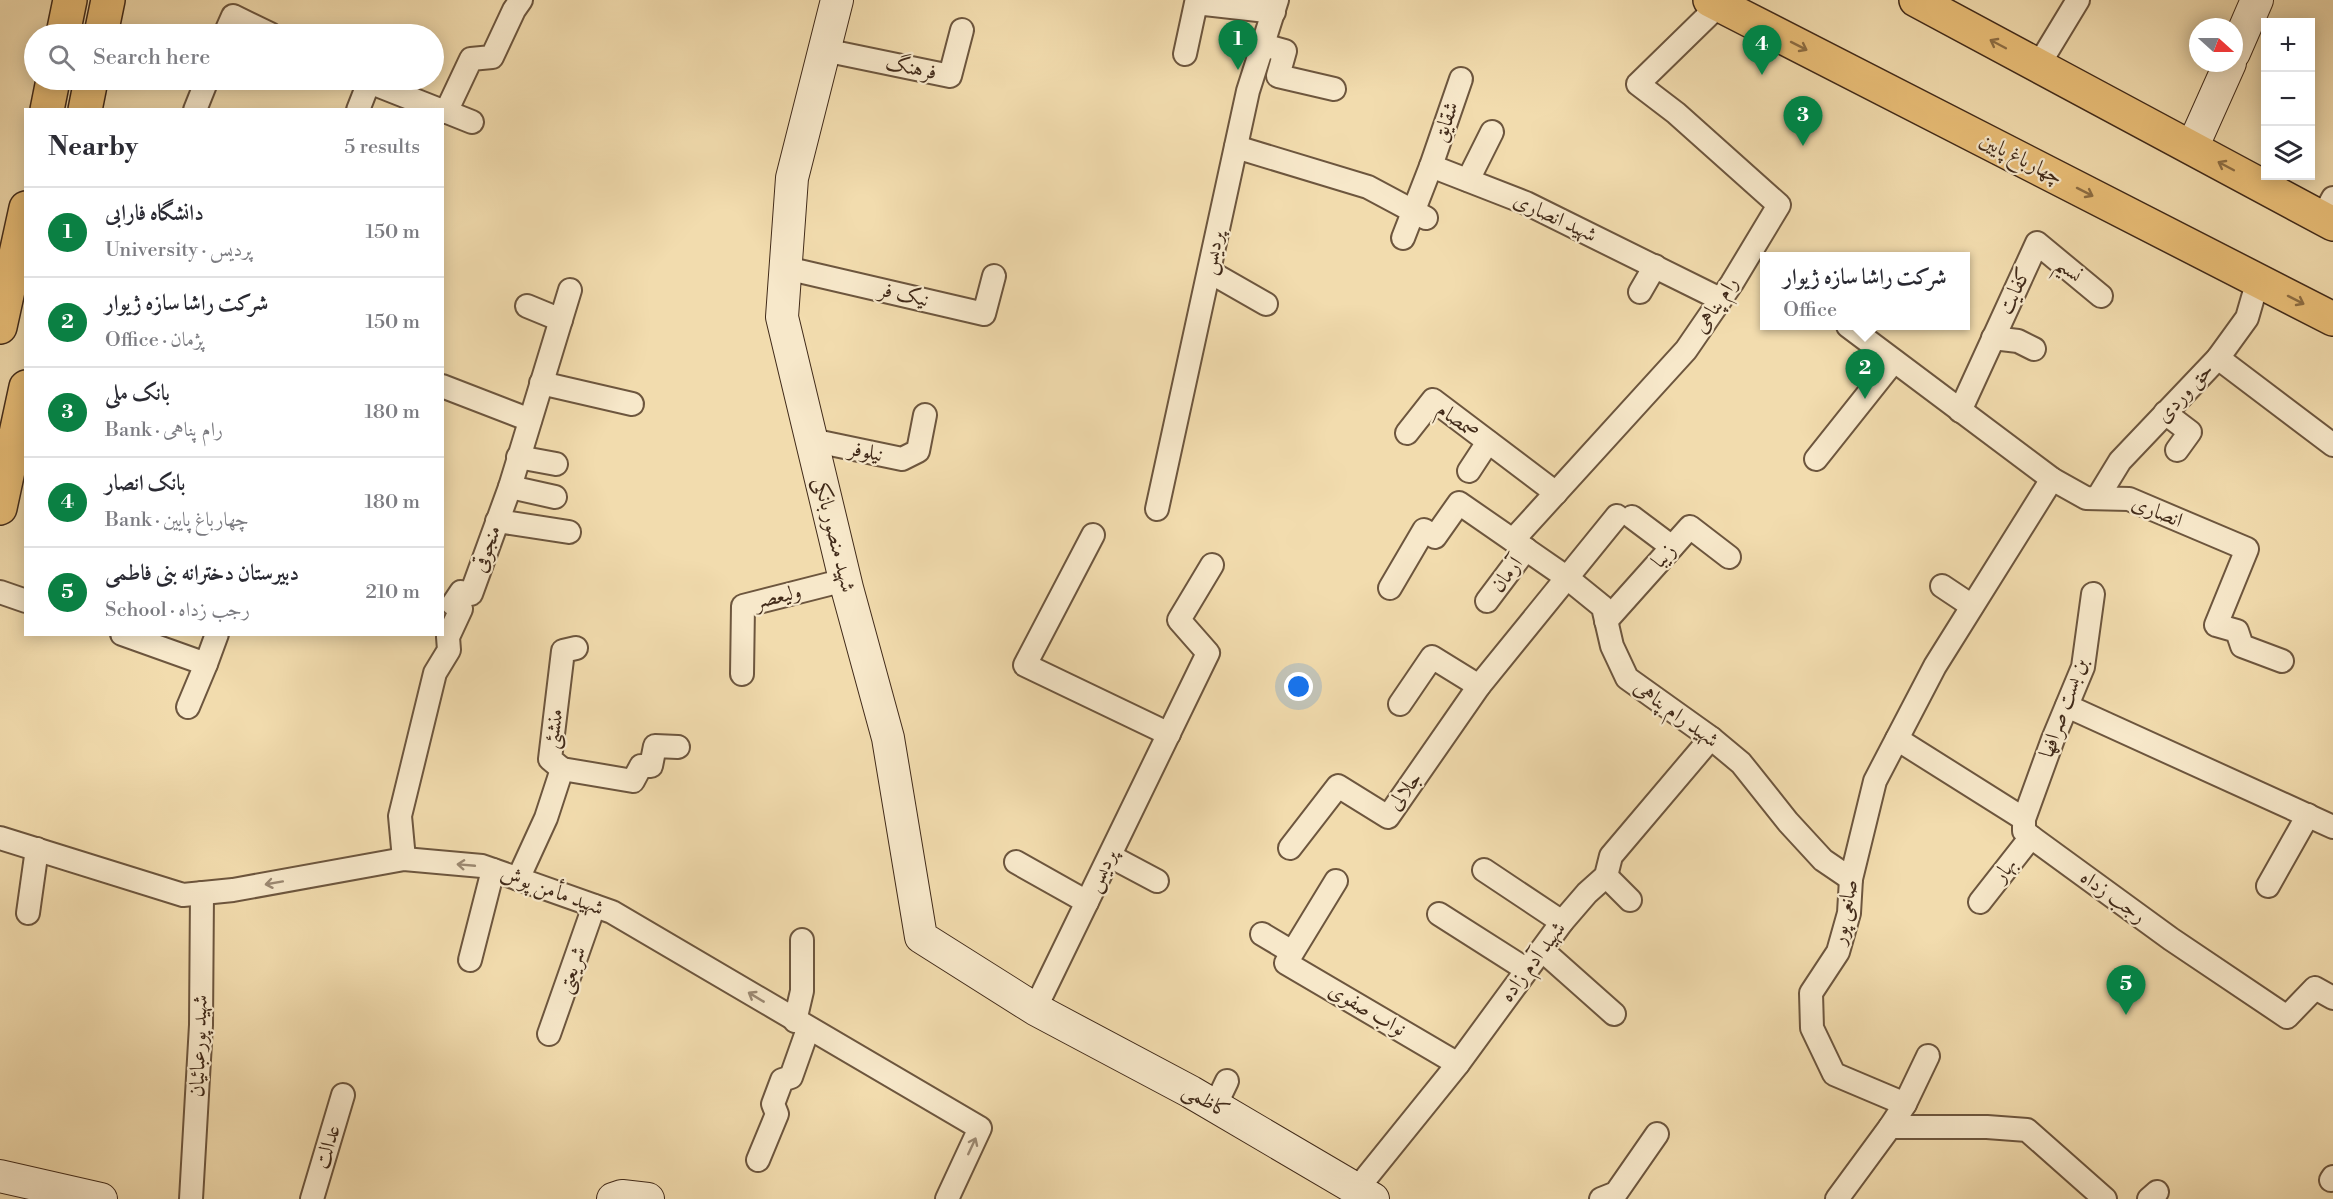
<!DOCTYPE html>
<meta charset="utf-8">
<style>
:root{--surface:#fff;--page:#f2f2f3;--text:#2b2b33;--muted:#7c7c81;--line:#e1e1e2;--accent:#0b8043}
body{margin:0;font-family:"Libre Bodoni",Amiri,serif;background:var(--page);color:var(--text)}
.controls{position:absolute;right:18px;top:18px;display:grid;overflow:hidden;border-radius:0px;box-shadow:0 3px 15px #0003}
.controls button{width:54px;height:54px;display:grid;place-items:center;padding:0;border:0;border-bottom:2px solid var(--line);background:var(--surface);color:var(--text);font:30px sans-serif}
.compass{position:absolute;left:2189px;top:18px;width:54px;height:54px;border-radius:50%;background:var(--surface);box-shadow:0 3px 15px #0003;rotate:111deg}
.you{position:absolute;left:1299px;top:687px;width:21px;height:21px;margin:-15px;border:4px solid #fff;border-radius:50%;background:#1a73e8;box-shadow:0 0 0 9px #1a73e833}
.badge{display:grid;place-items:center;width:39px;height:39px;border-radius:50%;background:var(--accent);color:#fff;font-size:20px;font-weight:700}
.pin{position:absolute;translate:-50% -50px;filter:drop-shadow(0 2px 3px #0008)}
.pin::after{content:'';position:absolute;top:32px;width:21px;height:18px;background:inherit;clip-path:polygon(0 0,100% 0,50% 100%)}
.popup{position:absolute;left:1760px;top:252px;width:210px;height:78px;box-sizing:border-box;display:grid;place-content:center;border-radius:0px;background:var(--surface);filter:drop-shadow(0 2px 4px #0005);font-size:20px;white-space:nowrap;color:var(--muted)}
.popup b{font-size:22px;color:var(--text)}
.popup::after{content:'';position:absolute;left:50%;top:100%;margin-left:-12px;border:12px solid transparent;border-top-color:var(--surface)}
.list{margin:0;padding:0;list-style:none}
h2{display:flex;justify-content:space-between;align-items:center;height:78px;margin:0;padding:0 24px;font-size:26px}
h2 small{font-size:20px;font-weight:400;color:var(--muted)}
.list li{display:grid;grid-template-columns:39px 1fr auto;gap:18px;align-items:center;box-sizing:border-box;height:90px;padding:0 24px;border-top:2px solid var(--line)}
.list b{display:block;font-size:22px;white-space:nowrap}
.list p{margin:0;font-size:20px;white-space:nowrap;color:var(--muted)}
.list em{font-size:20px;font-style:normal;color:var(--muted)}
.icon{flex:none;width:33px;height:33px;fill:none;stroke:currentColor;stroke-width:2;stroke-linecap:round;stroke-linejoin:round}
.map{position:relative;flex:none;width:2333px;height:1199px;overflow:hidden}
.search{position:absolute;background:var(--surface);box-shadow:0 3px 15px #0003;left:24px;top:24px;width:420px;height:66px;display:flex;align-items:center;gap:15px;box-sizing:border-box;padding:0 21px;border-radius:33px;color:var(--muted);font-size:22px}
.panel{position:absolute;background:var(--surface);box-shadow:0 3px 15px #0003;left:24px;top:108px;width:420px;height:528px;border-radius:0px}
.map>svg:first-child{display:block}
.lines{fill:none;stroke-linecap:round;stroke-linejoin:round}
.street-casing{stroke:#6d563e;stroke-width:26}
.secondary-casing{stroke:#412a19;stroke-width:34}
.primary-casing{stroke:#412a19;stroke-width:36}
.street{stroke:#f7e8ca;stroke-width:22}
.secondary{stroke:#f7e8ca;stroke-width:32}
.primary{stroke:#e9be77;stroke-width:33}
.oneway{stroke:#8d6d43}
.oneway2{stroke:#9c8972}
.labels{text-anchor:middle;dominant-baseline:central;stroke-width:4.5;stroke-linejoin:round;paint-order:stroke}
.street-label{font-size:21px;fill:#412a19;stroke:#f7e8ca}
</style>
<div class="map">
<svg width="2333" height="1199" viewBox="0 0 2333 1199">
<rect width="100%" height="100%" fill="#f2dcae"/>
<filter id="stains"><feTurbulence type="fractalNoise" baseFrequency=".00333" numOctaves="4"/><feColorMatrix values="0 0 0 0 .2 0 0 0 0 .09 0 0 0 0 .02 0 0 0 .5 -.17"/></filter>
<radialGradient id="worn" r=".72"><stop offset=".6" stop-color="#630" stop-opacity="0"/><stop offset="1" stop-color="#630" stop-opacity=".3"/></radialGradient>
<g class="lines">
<g class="street-casing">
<g id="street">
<path d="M225 34 233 16 270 34"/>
<path d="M1263 45 1285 51 1278 76 1334 89"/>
<path d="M824 50 950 76 962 30"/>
<path d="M1185 54 1196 3 1274 12"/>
<path d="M2038 66 2078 0"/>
<path d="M364 80 440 110"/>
<path d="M195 110 207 80"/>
<path d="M358 110 369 82"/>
<path d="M442 110 472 122"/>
<path d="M446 112 471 59 492 57 514 10 521 0"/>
<path d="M1236 147 1368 187 1426 218"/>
<path d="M1431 166 1526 203 1720 299"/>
<path d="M1468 180 1492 132"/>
<path d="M2322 218 2333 198"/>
<path d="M1403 238 1431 166 1461 79"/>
<path d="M786 268 984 314 994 276"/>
<path d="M1210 272 1266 304"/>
<path d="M1640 292 1655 266"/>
<path d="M527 306 561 320"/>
<path d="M1848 326 2052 479 2086 498 2129 499 2247 549 2216 625 2237 631 2242 646 2282 661"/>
<path d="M1993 338 2018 341 2034 349"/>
<path d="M2218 358 2333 445"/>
<path d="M541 383 632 404"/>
<path d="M442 386 530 420"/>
<path d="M1960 411 2037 243 2101 296"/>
<path d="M2165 413 2190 432 2177 450"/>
<path d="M1407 433 1433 400 1556 493"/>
<path d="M811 440 902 459 918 451 925 415"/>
<path d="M518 457 556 464"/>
<path d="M1816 459 1894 361"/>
<path d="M1469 471 1488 442"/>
<path d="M2052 479 1935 666 1875 781 1851 879 1849 913 1838 952 1811 993 1812 1028 1834 1074 1905 1104 1890 1127H1987L2027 1130 2105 1199"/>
<path d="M510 487 555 497"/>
<path d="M2098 497 2120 461 2218 358 2247 318 2258 280"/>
<path d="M1157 509 1248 91 1277 0"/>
<path d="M1632 517 1672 547"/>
<path d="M497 521 569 532"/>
<path d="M1093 535 1025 665 1169 734"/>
<path d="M1513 540 1686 350 1732 283 1779 205 1676 113 1638 84 1719 5"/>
<path d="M1942 586 1972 606"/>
<path d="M1390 588 1424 530 1435 537 1459 503 1566 577 1603 607 1612 646 1627 678 1711 738 1741 763 1788 822 1823 860 1851 879"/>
<path d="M0 592 26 601"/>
<path d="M1487 601 1526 549"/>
<path d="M1606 621 1690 527 1729 557"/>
<path d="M122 634 206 664 217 634"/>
<path d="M742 674 743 606 845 580"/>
<path d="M1400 704 1432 657 1479 686"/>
<path d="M2067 706 2333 827"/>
<path d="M188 707 206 664"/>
<path d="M1897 739 2024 819V831L2031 837 2171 939 2287 1017 2315 988 2333 998"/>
<path d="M562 769 633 781 641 766H651L655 746 678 747"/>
<path d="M2024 819 2053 739 2083 667 2093 594"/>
<path d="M0 838 183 895 233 890 404 859 482 866 612 912 980 1128 947 1199"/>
<path d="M1290 848 1338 786 1388 817 1479 686 1617 516"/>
<path d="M1110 856 1157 881"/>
<path d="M404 859 400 816 435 673 449 650 448 637 461 609 453 604 461 592 471 594 510 487 570 290"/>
<path d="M1016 862 1087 902"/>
<path d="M1484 870 1562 922"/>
<path d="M1606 876 1630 900"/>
<path d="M518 879 546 818 562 769 550 759 563 651 576 648"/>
<path d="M1336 881 1286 963 1458 1064"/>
<path d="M2268 886 2308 815"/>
<path d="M1980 902 2031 837"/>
<path d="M28 913 37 849"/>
<path d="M1439 914 1527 970"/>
<path d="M1262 934 1292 952"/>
<path d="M1542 950 1614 1014"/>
<path d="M470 960 493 870"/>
<path d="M1035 1009 1208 653 1179 620 1212 565"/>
<path d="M795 1021 802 991V940"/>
<path d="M549 1034 594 906"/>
<path d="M1905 1104 1928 1056"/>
<path d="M1215 1106 1227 1081"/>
<path d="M758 1160 777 1114 773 1104 782 1080 791 1077 808 1029"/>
<path d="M2331 1180 2333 1177"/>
<path d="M1357 1189 1458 1064 1562 922 1587 893 1606 876 1611 856 1711 738"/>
<path d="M191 1199 201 1025 202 893"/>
<path d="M312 1199 343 1095"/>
<path d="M1601 1199 1616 1193 1657 1134"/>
<path d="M1837 1199 1890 1127"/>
<path d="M2149 1199 2157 1192"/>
</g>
</g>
<g class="secondary-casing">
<g id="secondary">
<path d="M837 0 792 178 782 317 847 588 888 738 921 937 1035 1009 1191 1092 1373 1199"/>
<path d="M2234 53 2257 0"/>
<path d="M2192 148 2230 63"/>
<path d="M0 1176 101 1199"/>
<path d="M613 1199 622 1196 648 1199"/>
</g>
</g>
<g class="primary-casing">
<g id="primary">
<path d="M1710 0 2333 319"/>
<path d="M1916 0 2333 224"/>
<path d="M63 34 70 0"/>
<path d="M101 34 108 0"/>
<path d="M47 110 53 80"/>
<path d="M85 110 91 80"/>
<path d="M0 327 26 208"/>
<path d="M0 508 26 387"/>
</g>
</g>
<use href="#street" class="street"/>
<use href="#secondary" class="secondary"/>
<use href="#primary" class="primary"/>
</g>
<defs><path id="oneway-shaft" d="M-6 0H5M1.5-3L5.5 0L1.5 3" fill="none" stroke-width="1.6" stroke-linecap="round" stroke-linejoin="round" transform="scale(1.5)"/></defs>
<g class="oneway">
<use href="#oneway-shaft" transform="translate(1998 44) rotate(-152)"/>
<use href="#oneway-shaft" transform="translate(1799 46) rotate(27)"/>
<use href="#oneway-shaft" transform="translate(2226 166) rotate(-152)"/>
<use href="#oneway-shaft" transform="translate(2085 192) rotate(27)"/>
<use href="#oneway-shaft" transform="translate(2296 300) rotate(27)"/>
</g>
<g class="oneway2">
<use href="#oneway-shaft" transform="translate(466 865) rotate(-175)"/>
<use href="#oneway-shaft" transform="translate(274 883) rotate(170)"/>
<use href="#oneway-shaft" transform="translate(756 997) rotate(-149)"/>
<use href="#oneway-shaft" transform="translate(972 1146) rotate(-65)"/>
</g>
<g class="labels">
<g class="street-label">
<text transform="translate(911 68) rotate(12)">فرهنگ</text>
<text transform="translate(1446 122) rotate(-71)">شقایق</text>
<text transform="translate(2021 159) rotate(27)">چهارباغ پایین</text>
<text transform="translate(1555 218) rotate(25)">شهید انصاری</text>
<text transform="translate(1213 253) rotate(-78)">پردیس</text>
<text transform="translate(2069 270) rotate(39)">نسیم</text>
<text transform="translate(2015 291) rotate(-65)">کفایت</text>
<text transform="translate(904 295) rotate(13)">نیک فر</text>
<text transform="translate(1716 305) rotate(-56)">رام پناهی</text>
<text transform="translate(2185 393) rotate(-47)">حق وردی</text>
<text transform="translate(1458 421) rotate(35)">صمصام</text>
<text transform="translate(866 452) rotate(12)">نیلوفر</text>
<text transform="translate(2157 512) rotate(22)">انصاری</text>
<text transform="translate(834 535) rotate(76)">شهید منصور بانکی</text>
<text transform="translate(487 549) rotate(-70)">منجوقی</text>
<text transform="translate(1664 556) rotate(-48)">زیبا</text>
<text transform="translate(1507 575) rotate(-53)">آرمان</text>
<text transform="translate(778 597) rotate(-14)">ولیعصر</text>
<text transform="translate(2064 708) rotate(-70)">بن بست صرافها</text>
<text transform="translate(1676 714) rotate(36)">شهید رام پناهی</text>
<text transform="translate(554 729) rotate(-83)">منشئی</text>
<text transform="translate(1405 791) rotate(-53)">جلالی</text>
<text transform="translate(2005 870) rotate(-52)">بهار</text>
<text transform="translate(1102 871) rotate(-64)">پردیس</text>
<text transform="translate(552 891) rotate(20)">شهید مأمن پوش</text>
<text transform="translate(2113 897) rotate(36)">رجب زداه</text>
<text transform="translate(1845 912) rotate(-79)">صانعی پور</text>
<text transform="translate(1533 962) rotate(-53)">شهید آدم زاده</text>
<text transform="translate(572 970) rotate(-71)">شریعتی</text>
<text transform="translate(1367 1010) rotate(30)">نواب صفوی</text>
<text transform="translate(199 1046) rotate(-88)">شهید پورعبائیان</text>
<text transform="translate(1206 1101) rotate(30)">کاظمی</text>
<text transform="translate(328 1147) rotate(-73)">عدالت</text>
</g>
</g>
<rect width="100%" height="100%" filter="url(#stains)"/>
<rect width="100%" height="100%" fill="url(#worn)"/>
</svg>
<div class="controls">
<button>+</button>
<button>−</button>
<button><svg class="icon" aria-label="layers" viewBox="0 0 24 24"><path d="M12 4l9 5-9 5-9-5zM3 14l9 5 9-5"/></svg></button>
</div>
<svg class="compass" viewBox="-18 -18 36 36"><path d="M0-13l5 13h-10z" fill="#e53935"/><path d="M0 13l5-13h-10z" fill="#7c7c81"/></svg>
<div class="you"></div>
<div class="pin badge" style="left:1238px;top:70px">1</div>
<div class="pin badge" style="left:1865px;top:399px">2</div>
<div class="popup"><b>شرکت راشا سازه ژیوار</b>Office</div>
<div class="pin badge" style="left:1803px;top:146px">3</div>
<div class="pin badge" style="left:1762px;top:75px">4</div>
<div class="pin badge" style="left:2126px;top:1015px">5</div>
<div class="search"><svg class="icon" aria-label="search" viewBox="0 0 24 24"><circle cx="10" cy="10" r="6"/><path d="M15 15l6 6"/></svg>Search here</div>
<section class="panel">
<h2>Nearby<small>5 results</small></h2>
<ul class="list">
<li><span class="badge">1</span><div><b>دانشگاه فارابی</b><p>University · پردیس</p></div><em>150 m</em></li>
<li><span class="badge">2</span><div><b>شرکت راشا سازه ژیوار</b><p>Office · پژمان</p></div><em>150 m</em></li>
<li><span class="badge">3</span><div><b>بانک ملی</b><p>Bank · رام پناهی</p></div><em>180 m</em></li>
<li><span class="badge">4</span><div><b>بانک انصار</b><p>Bank · چهارباغ پایین</p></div><em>180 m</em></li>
<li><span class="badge">5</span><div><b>دبیرستان دخترانه بنی فاطمی</b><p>School · رجب زداه</p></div><em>210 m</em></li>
</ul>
</section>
</div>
